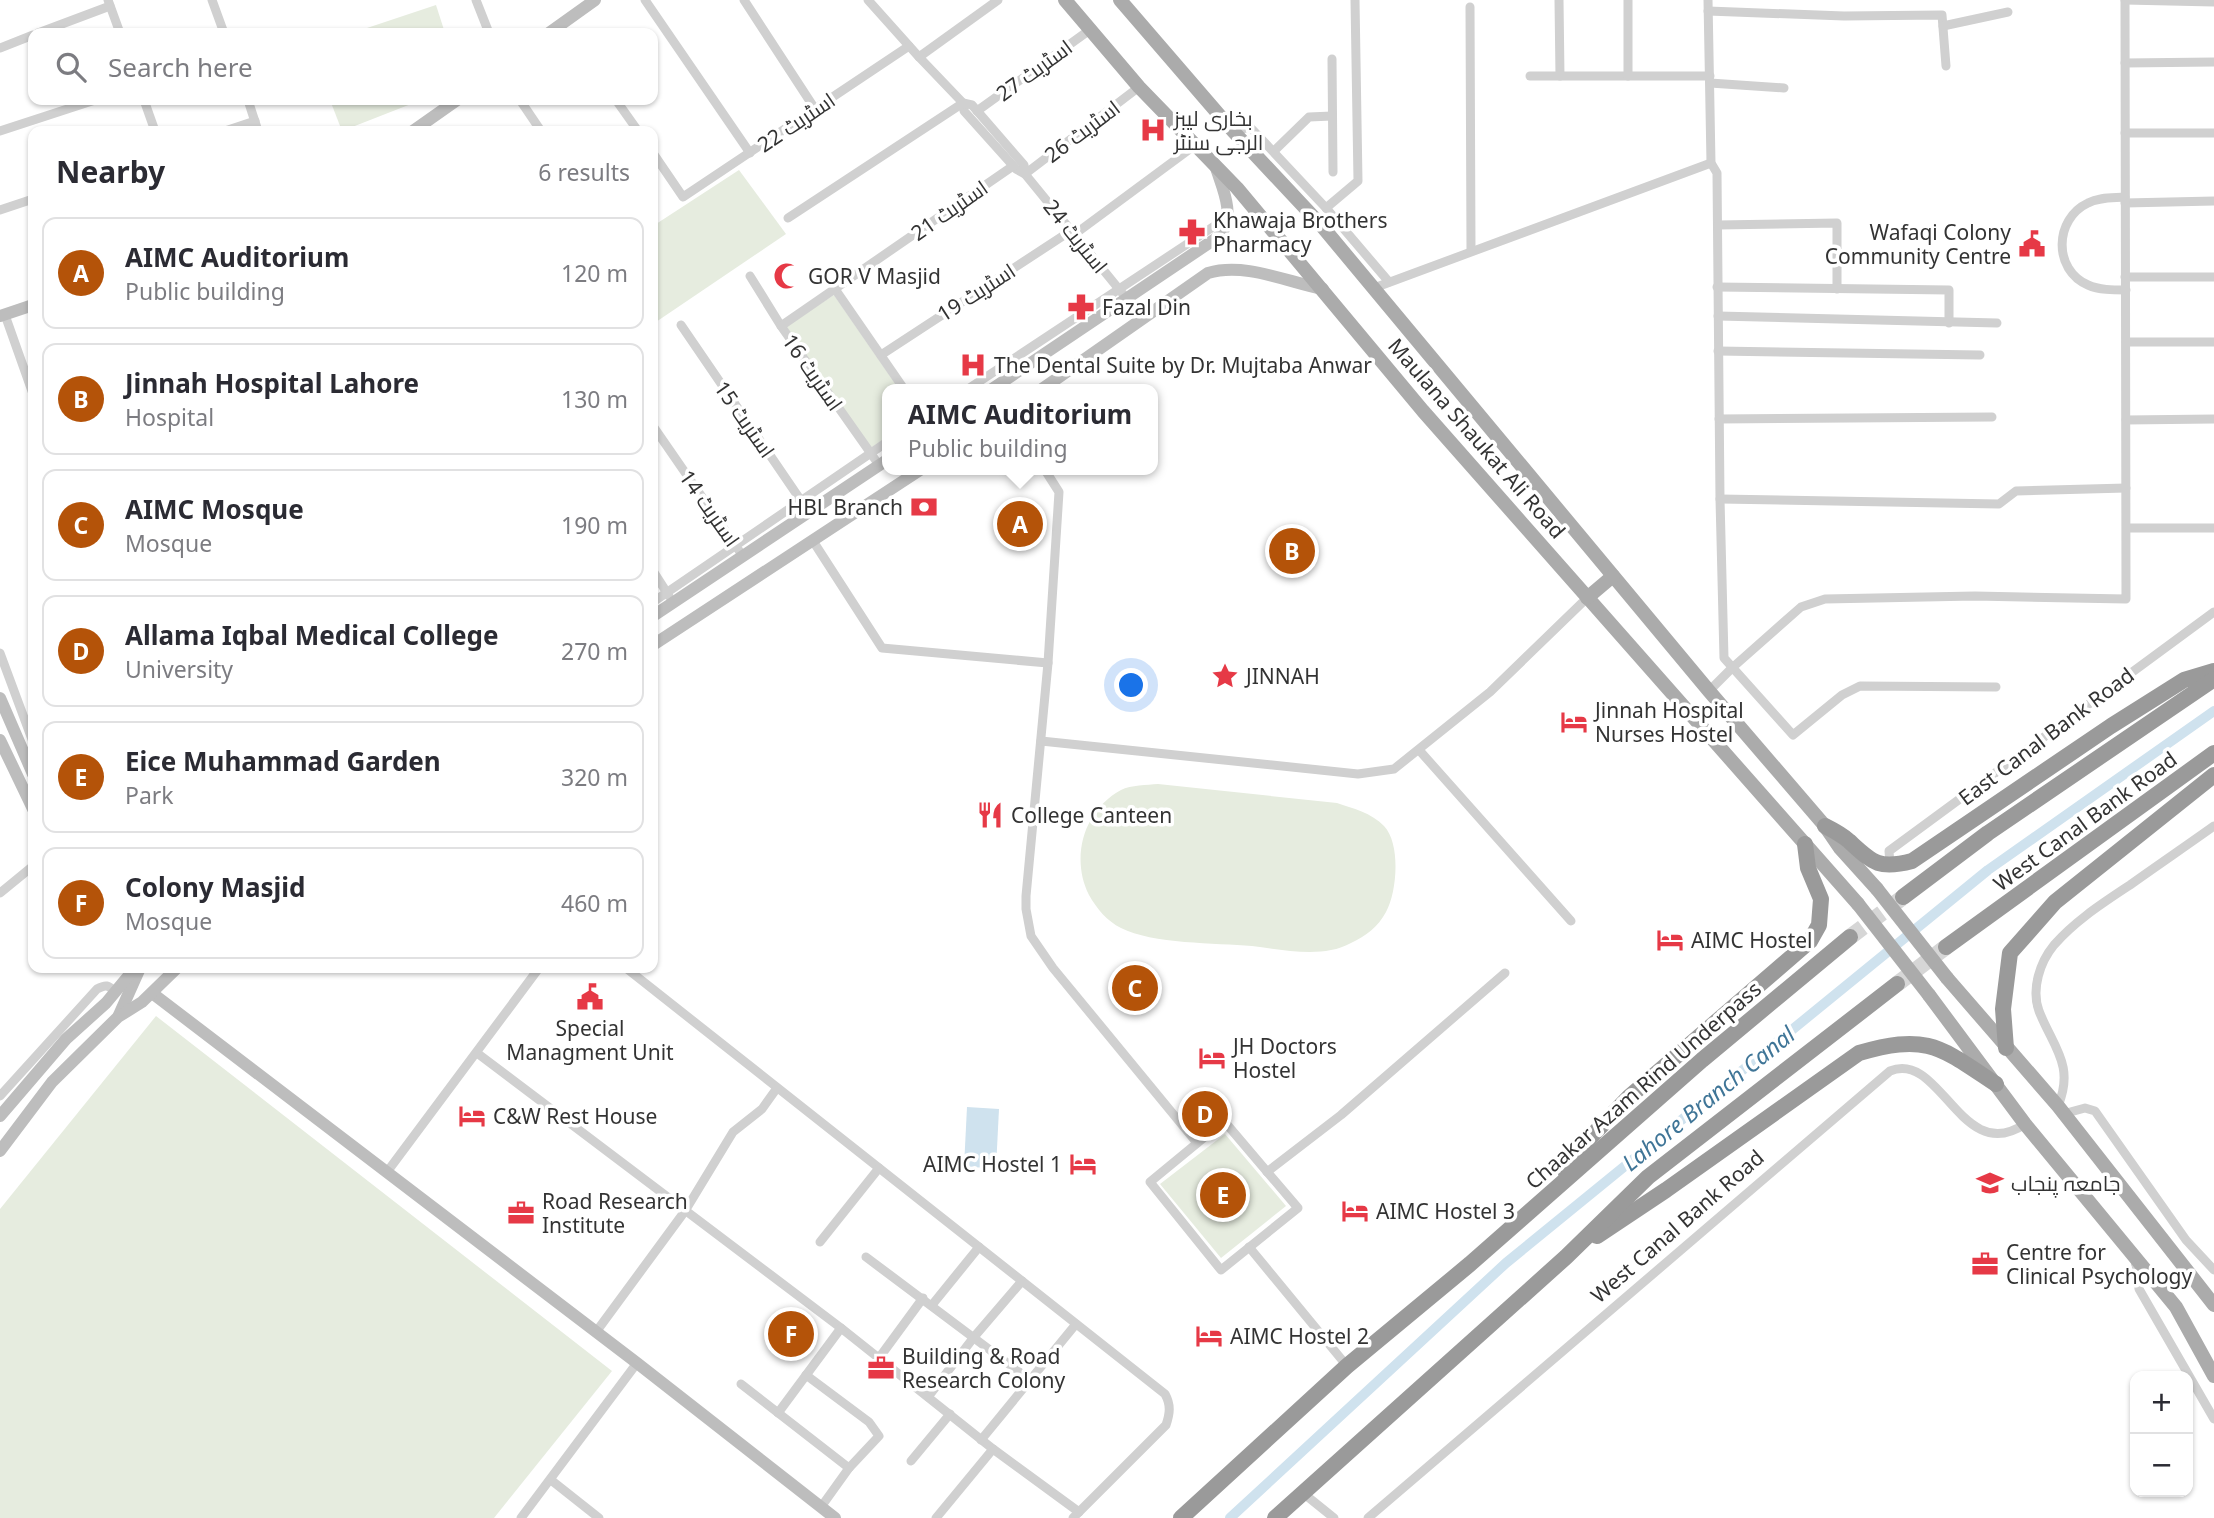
<!DOCTYPE html>
<meta charset="utf-8">
<style>
:root{--surface:#fff;--page:#f2f2f3;--text:#2b2b33;--muted:#7c7c81;--line:#e1e1e2;--accent:#b45309}
body{margin:0;font-family:"Noto Sans",Cairo,sans-serif;background:var(--page);color:var(--text)}
.controls{position:absolute;right:21px;bottom:21px;display:grid;overflow:hidden;border-radius:14px;box-shadow:0 2px 5px #0004}
.controls button{width:63px;height:63px;display:grid;place-items:center;padding:0;border:0;border-bottom:2px solid var(--line);background:var(--surface);color:var(--text);font:35px sans-serif}
.you{position:absolute;left:1132px;top:686px;width:24px;height:24px;margin:-18px;border:5px solid #fff;border-radius:50%;background:#1a73e8;box-shadow:0 0 0 10px #1a73e833}
.badge{display:grid;place-items:center;width:46px;height:46px;border-radius:50%;background:var(--accent);color:#fff;font-size:23px;font-weight:700}
.pin{position:absolute;translate:-50% -50%;border:4px solid #fff;box-shadow:0 2px 7px #0006}
.popup{position:absolute;left:882px;top:384px;width:276px;height:91px;box-sizing:border-box;display:grid;place-content:center;border-radius:14px;background:var(--surface);filter:drop-shadow(0 2px 5px #0005);font-size:23px;white-space:nowrap;color:var(--muted)}
.popup b{font-size:26px;color:var(--text)}
.popup::after{content:'';position:absolute;left:50%;top:100%;margin-left:-14px;border:14px solid transparent;border-top-color:var(--surface)}
.list{margin:0;padding:0;list-style:none}
h2{display:flex;justify-content:space-between;align-items:center;height:91px;margin:0;padding:0 28px;font-size:30px}
h2 small{font-size:23px;font-weight:400;color:var(--muted)}
.list li{display:grid;grid-template-columns:46px 1fr auto;gap:21px;align-items:center;box-sizing:border-box;height:112px;margin:0 14px 14px;padding:0 14px;border:2px solid var(--line);border-radius:14px}
.list b{display:block;font-size:26px;white-space:nowrap}
.list p{margin:0;font-size:23px;white-space:nowrap;color:var(--muted)}
.list em{font-size:23px;font-style:normal;color:var(--muted)}
.icon{flex:none;width:38px;height:38px;fill:none;stroke:currentColor;stroke-width:2;stroke-linecap:round;stroke-linejoin:round}
.map{position:relative;flex:none;width:2214px;height:1518px;overflow:hidden}
.search{position:absolute;background:var(--surface);box-shadow:0 2px 5px #0004;left:28px;top:28px;width:630px;height:77px;display:flex;align-items:center;gap:18px;box-sizing:border-box;padding:0 24px;border-radius:14px;color:var(--muted);font-size:26px}
.panel{position:absolute;background:var(--surface);box-shadow:0 2px 5px #0004;left:28px;top:126px;width:630px;height:847px;border-radius:14px}
.map>svg:first-child{display:block}
.green{fill:#e6ecdf}
.water{fill:#cfe2ee}
.lines{fill:none;stroke-linecap:round;stroke-linejoin:round}
.canal{stroke:#cfe2ee;stroke-width:10}
.highway-tunnel{stroke:#d6d6d6;stroke-width:16;stroke-dasharray:16 8;stroke-linecap:butt}
.street{stroke:#d0d0d0;stroke-width:9}
.secondary{stroke:#bdbdbd;stroke-width:12}
.primary{stroke:#ababab;stroke-width:14}
.highway{stroke:#9a9a9a;stroke-width:16}
.primary-bridge{stroke:#ababab;stroke-width:14}
.labels{text-anchor:middle;dominant-baseline:central;stroke-width:7;stroke-linejoin:round;paint-order:stroke}
.street-label{font-size:21px;fill:#333;stroke:#fff}
.poi-label{font-size:21px;fill:#333;stroke:#fff;text-anchor:start}
.water-label{font-size:23px;font-style:italic;fill:#3f7597;stroke:#fff}
</style>
<div class="map">
<svg width="2214" height="1518" viewBox="0 0 2214 1518">
<rect width="100%" height="100%" fill="#fff"/>
<g class="green">
<path d="M436 5 445 33H352Z"/>
<path d="M330 100H418L411 104 342 131Z"/>
<path d="M739 170 786 234 653 324V226Z"/>
<path d="M834 295 899 389H887V437L869 449 786 326Z"/>
<path d="M1158 784 1337 803C1352 808 1372 813 1384 826 1401 844 1397 892 1386 912 1378 927 1366 936 1351 943 1345 946 1338 949 1331 950 1307 955 1277 949 1252 946 1216 943 1152 944 1121 928 1107 921 1097 909 1089 895 1070 857 1084 810 1121 790 1131 785 1147 785 1158 784Z"/>
<path d="M156 1016 612 1371 494 1518H0V1209Z"/>
<path d="M1225 1134 1286 1206 1221 1258 1160 1184Z"/>
</g>
<path class="water" d="M967 1107 999 1109 996 1168 964 1167Z"/>
<g class="lines">
<path class="canal" d="M1230 1518 1506 1263 1988 870 2214 711"/>
<g class="highway-tunnel">
<path d="M1850 937 1902 898"/>
<path d="M1897 984 1946 947"/>
</g>
<g class="street">
<path d="M108 0 120 33"/>
<path d="M212 0 224 33"/>
<path d="M476 0 489 33"/>
<path d="M645 0 750 153"/>
<path d="M744 0 815 109"/>
<path d="M868 0 919 57 963 103 964 111 1016 169 1025 174 1127 299"/>
<path d="M1559 0 1560 76"/>
<path d="M1708 0 1711 163 1717 173 1720 499 1724 658 1793 735 1842 695 1860 686 1996 687"/>
<path d="M2125 0 2214 2"/>
<path d="M1470 7 1471 251"/>
<path d="M1708 11 1844 16 1942 15 1946 66"/>
<path d="M1943 26 2008 12"/>
<path d="M38 33 110 6"/>
<path d="M0 48 33 35"/>
<path d="M919 57 998 0"/>
<path d="M1332 59 1333 172"/>
<path d="M2125 63 2214 62"/>
<path d="M1530 76H1710"/>
<path d="M1628 76V0"/>
<path d="M1710 83 1784 88"/>
<path d="M144 100 155 131"/>
<path d="M248 100 258 131"/>
<path d="M520 100 541 131"/>
<path d="M616 100 638 131"/>
<path d="M977 111 1091 29"/>
<path d="M0 131 95 100"/>
<path d="M225 131 255 121"/>
<path d="M1233 131 1250 127 1326 208 1389 282"/>
<path d="M2125 133H2214"/>
<path d="M1274 151 1309 117 1332 116"/>
<path d="M653 153 683 197 909 46"/>
<path d="M2125 197C2112 198 2099 197 2088 203 2054 219 2053 270 2088 285 2099 290 2113 290 2126 290"/>
<path d="M2125 203 2214 201"/>
<path d="M1326 208 1358 181 1355 0"/>
<path d="M0 210 33 199"/>
<path d="M788 218 963 103 972 105 1024 165 1025 174 1139 87"/>
<path d="M1718 225 1837 223V289"/>
<path d="M1075 234 1194 146"/>
<path d="M750 276 781 326 879 465"/>
<path d="M2125 277H2214"/>
<path d="M1717 287 1949 290V323"/>
<path d="M1374 288 1711 163"/>
<path d="M835 289 904 389"/>
<path d="M5 315 33 394"/>
<path d="M1718 316 1997 323"/>
<path d="M681 325 804 505"/>
<path d="M781 326 1013 166"/>
<path d="M2126 342H2214"/>
<path d="M1718 351 1980 355"/>
<path d="M881 355 1072 230"/>
<path d="M968 389 1228 217"/>
<path d="M1719 419 1992 417"/>
<path d="M2126 420 2214 419"/>
<path d="M653 426 740 552"/>
<path d="M1045 470 1059 492 1048 663 1026 896V909L1031 936 1053 968 1197 1143"/>
<path d="M1720 499 1999 504 2016 491 2126 488"/>
<path d="M2127 528H2214"/>
<path d="M813 541 882 648 1048 663"/>
<path d="M653 571 669 596"/>
<path d="M653 602 887 442"/>
<path d="M0 653 33 742"/>
<path d="M1709 691 1732 668 1801 607 1825 599 1975 596 2126 599 2125 0"/>
<path d="M1041 741 1358 774 1394 769 1490 692 1587 598"/>
<path d="M1419 750 1571 921"/>
<path d="M1890 864 1889 851 2214 612"/>
<path d="M0 893 33 866"/>
<path d="M626 968 1165 1394C1171 1405 1170 1413 1166 1425L1073 1518"/>
<path d="M477 1053 841 1328 993 1449 1079 1512"/>
<path d="M0 1096 97 989C106 984 108 985 116 992"/>
<path d="M2058 1106C2075 1065 2053 1047 2039 1011 2031 989 2040 962 2054 945 2076 920 2103 903 2130 885 2158 865 2186 846 2214 826"/>
<path d="M2063 1114 2085 1108 2095 1111 2186 1240 2214 1270"/>
<path d="M1224 1121 1298 1208 1221 1270 1150 1182Z"/>
<path d="M387 1172 539 968"/>
<path d="M1267 1172 1341 1115 1505 973"/>
<path d="M820 1242 879 1168"/>
<path d="M1249 1247 1347 1366"/>
<path d="M866 1257 1030 1380"/>
<path d="M2135 1260 2139 1289 2214 1419"/>
<path d="M932 1305 979 1247"/>
<path d="M596 1332 685 1211 733 1132 762 1109 777 1088"/>
<path d="M879 1358 923 1298"/>
<path d="M806 1375 869 1422 879 1436 849 1468"/>
<path d="M741 1384 849 1468 821 1507"/>
<path d="M928 1397 974 1337 1022 1281"/>
<path d="M778 1413 841 1328"/>
<path d="M981 1440 1076 1324"/>
<path d="M911 1461 950 1414"/>
<path d="M551 1480 599 1518"/>
<path d="M1303 1493 1334 1518"/>
<path d="M521 1518 637 1363"/>
<path d="M936 1518 993 1449"/>
<path d="M1368 1518 1890 1071C1941 1050 1961 1167 2025 1124"/>
</g>
<g class="secondary">
<path d="M549 33 595 0"/>
<path d="M413 131 457 100"/>
<path d="M0 316 33 305"/>
<path d="M992 389 1221 235C1235 213 1223 190 1216 168"/>
<path d="M1042 389 1208 273C1245 262 1287 282 1323 289"/>
<path d="M653 616 887 460"/>
<path d="M653 645 920 470"/>
<path d="M0 698 33 774"/>
<path d="M0 740 33 809"/>
<path d="M152 993 637 1363 835 1518"/>
<path d="M119 1015 140 968"/>
<path d="M0 1116 66 1039 106 1003 135 968"/>
<path d="M0 1151 52 1082 118 1017 142 1002 177 968"/>
</g>
<g class="primary">
<path d="M1065 0 1139 87 1237 188 1423 411 1858 904"/>
<path d="M1120 0 1233 131 1321 225 1709 691 1825 826 1840 848 1877 889"/>
<path d="M1587 598 1613 576"/>
<path d="M1947 978 2058 1106 2214 1305"/>
<path d="M1929 995 2025 1124 2176 1307 2214 1376"/>
</g>
<g class="highway">
<path d="M1825 826C1833 830 1842 835 1849 841 1872 862 1878 870 1912 861L2111 726 2184 680 2214 671"/>
<path d="M1903 897 1988 833 2214 679"/>
<path d="M1946 947 2214 753"/>
<path d="M2006 1048 2003 1009 2010 953 2055 902 2214 775"/>
<path d="M1566 1173 1582 1146 1629 1097 1810 941 1819 925 1821 899 1808 868 1805 844"/>
<path d="M1597 1236 1666 1190 1859 1053C1928 1033 1940 1047 1996 1084"/>
<path d="M1181 1518 1347 1366 1470 1264 1702 1060 1850 937"/>
<path d="M1275 1518 1566 1257 1648 1177 1897 984"/>
</g>
<g class="primary-bridge">
<path d="M1877 889 1947 978"/>
<path d="M1858 904 1929 995"/>
</g>
</g>
<defs>
<g id="hospital-bare" transform="scale(2.1)"><path d="M-5-5h3v3.5h4V-5h3V5h-3V1.5h-4V5h-3Z" fill="#e63946" stroke="#fff" stroke-width="2.5" paint-order="stroke"/></g>
<g id="pharmacy-bare" transform="scale(2.1)"><path d="M-2-6h4v4h4v4h-4v4h-4v-4h-4v-4h4Z" fill="#e63946" stroke="#fff" stroke-width="2.5" paint-order="stroke"/></g>
<g id="civic-bare" transform="scale(2.1)"><path d="M-.6-6.5H3V-4.5H.6V-3L4-1V1h2V6H-6V1h2V-1L-.6-3ZM-1.2 2.5V6h2.4V2.5Z" fill="#e63946" stroke="#fff" stroke-width="2.5" paint-order="stroke"/></g>
<g id="mosque-bare" transform="scale(2.1)"><path d="M3.5-4.9A6 6 0 1 0 3.5 4.9A5 5 0 1 1 3.5-4.9Z" fill="#e63946" stroke="#fff" stroke-width="2.5" paint-order="stroke"/></g>
<g id="bank-bare" transform="scale(2.1)"><path d="M-6-4H6V4H-6ZM0-2.3a2.3 2.3 0 1 0 0 4.6a2.3 2.3 0 1 0 0-4.6Z" fill="#e63946" stroke="#fff" stroke-width="2.5" paint-order="stroke"/></g>
<g id="sight-bare" transform="scale(2.1)"><path d="M0-6L1.8-2.2L6-1.7L2.9 1.2L3.7 5.4L0 3.3L-3.7 5.4L-2.9 1.2L-6-1.7L-1.8-2.2Z" fill="#e63946" stroke="#fff" stroke-width="2.5" paint-order="stroke"/></g>
<g id="hotel-bare" transform="scale(2.1)"><path d="M-6-4.5h1.5V1H6V5H4.5V3h-9V5H-6ZM-4 0a1.8 1.8 0 1 1 3.6 0ZM.5 0V-2.5h3Q6-2.5 6 0Z" fill="#e63946" stroke="#fff" stroke-width="2.5" paint-order="stroke"/></g>
<g id="restaurant-bare" transform="scale(2.1)"><path d="M-5-6h1v4h1v-4h1v4h1v-4h1v5L-1.5 .5V6h-2V.5L-5-1ZM5-6V6H3V1.5H1.5Q1.5-4 5-6Z" fill="#e63946" stroke="#fff" stroke-width="2.5" paint-order="stroke"/></g>
<g id="university-bare" transform="scale(2.1)"><path d="M0-5L7-2L0 1L-7-2ZM-4 1L0 2.5L4 1V4Q0 6-4 4Z" fill="#e63946" stroke="#fff" stroke-width="2.5" paint-order="stroke"/></g>
<g id="office-bare" transform="scale(2.1)"><path d="M-6-3h4V-5.5h4V-3h4V5H-6ZM-1-4.5V-3h2v-1.5ZM-6 0V1H6V0Z" fill="#e63946" stroke="#fff" stroke-width="2.5" paint-order="stroke"/></g>
</defs>
<g fill-rule="evenodd">
<use href="#hospital-bare" x="1153" y="130"/>
<use href="#pharmacy-bare" x="1192" y="232"/>
<use href="#civic-bare" x="2032" y="244"/>
<use href="#mosque-bare" x="787" y="276"/>
<use href="#pharmacy-bare" x="1081" y="307"/>
<use href="#hospital-bare" x="973" y="365"/>
<use href="#bank-bare" x="924" y="507"/>
<use href="#sight-bare" x="1225" y="676"/>
<use href="#hotel-bare" x="1574" y="722"/>
<use href="#restaurant-bare" x="990" y="815"/>
<use href="#hotel-bare" x="1670" y="940"/>
<use href="#civic-bare" x="590" y="997"/>
<use href="#hotel-bare" x="1212" y="1058"/>
<use href="#hotel-bare" x="472" y="1116"/>
<use href="#hotel-bare" x="1083" y="1164"/>
<use href="#university-bare" x="1990" y="1183"/>
<use href="#hotel-bare" x="1355" y="1211"/>
<use href="#office-bare" x="521" y="1213"/>
<use href="#office-bare" x="1985" y="1264"/>
<use href="#hotel-bare" x="1209" y="1336"/>
<use href="#office-bare" x="881" y="1368"/>
</g>
<g class="labels">
<g class="street-label">
<text transform="translate(1034 70) rotate(-36)">اسٹریٹ 27</text>
<text transform="translate(796 122) rotate(-34)">اسٹریٹ 22</text>
<text transform="translate(1082 131) rotate(-37)">اسٹریٹ 26</text>
<text transform="translate(949 210) rotate(-35)">اسٹریٹ 21</text>
<text transform="translate(1076 236) rotate(51)">اسٹریٹ 24</text>
<text transform="translate(976 292) rotate(-33)">اسٹریٹ 19</text>
<text transform="translate(813 372) rotate(55)">اسٹریٹ 16</text>
<text transform="translate(745 419) rotate(55)">اسٹریٹ 15</text>
<text transform="translate(1477 438) rotate(49)">Maulana Shaukat Ali Road</text>
<text transform="translate(710 508) rotate(55)">اسٹریٹ 14</text>
<text transform="translate(2046 736) rotate(-37)">East Canal Bank Road</text>
<text transform="translate(2085 821) rotate(-36)">West Canal Bank Road</text>
<text transform="translate(1643 1085) rotate(-41)">Chaakar Azam Rind Underpass</text>
<text transform="translate(1677 1226) rotate(-41)">West Canal Bank Road</text>
</g>
<g class="poi-label">
<text x="1174" y="118">بخاری لیبز<tspan x="1174" dy="24">الرجی سنٹر</tspan></text>
<text x="1213" y="220">Khawaja Brothers<tspan x="1213" dy="24">Pharmacy</tspan></text>
<text x="2011" y="232" text-anchor="end">Wafaqi Colony<tspan x="2011" dy="24">Community Centre</tspan></text>
<text x="808" y="276">GOR V Masjid</text>
<text x="1102" y="307">Fazal Din</text>
<text x="994" y="365">The Dental Suite by Dr. Mujtaba Anwar</text>
<text x="903" y="507" text-anchor="end">HBL Branch</text>
<text x="1246" y="676">JINNAH</text>
<text x="1595" y="710">Jinnah Hospital<tspan x="1595" dy="24">Nurses Hostel</tspan></text>
<text x="1011" y="815">College Canteen</text>
<text x="1691" y="940">AIMC Hostel</text>
<text x="590" y="1028" text-anchor="middle">Special<tspan x="590" dy="24">Managment Unit</tspan></text>
<text x="1233" y="1046">JH Doctors<tspan x="1233" dy="24">Hostel</tspan></text>
<text x="493" y="1116">C&amp;W Rest House</text>
<text x="1062" y="1164" text-anchor="end">AIMC Hostel 1</text>
<text x="2011" y="1183">جامعہ پنجاب</text>
<text x="542" y="1201">Road Research<tspan x="542" dy="24">Institute</tspan></text>
<text x="1376" y="1211">AIMC Hostel 3</text>
<text x="2006" y="1252">Centre for<tspan x="2006" dy="24">Clinical Psychology</tspan></text>
<text x="1230" y="1336">AIMC Hostel 2</text>
<text x="902" y="1356">Building &amp; Road<tspan x="902" dy="24">Research Colony</tspan></text>
</g>
<g class="water-label">
<text transform="translate(1708 1098) rotate(-39)">Lahore Branch Canal</text>
</g>
</g>
</svg>
<div class="controls">
<button>+</button>
<button>−</button>
</div>
<div class="you"></div>
<div class="pin badge" style="left:1020px;top:524px">A</div>
<div class="popup"><b>AIMC Auditorium</b>Public building</div>
<div class="pin badge" style="left:1292px;top:551px">B</div>
<div class="pin badge" style="left:1135px;top:988px">C</div>
<div class="pin badge" style="left:1205px;top:1114px">D</div>
<div class="pin badge" style="left:1223px;top:1195px">E</div>
<div class="pin badge" style="left:791px;top:1334px">F</div>
<div class="search"><svg class="icon" aria-label="search" viewBox="0 0 24 24"><circle cx="10" cy="10" r="6"/><path d="M15 15l6 6"/></svg>Search here</div>
<section class="panel">
<h2>Nearby<small>6 results</small></h2>
<ul class="list">
<li><span class="badge">A</span><div><b>AIMC Auditorium</b><p>Public building</p></div><em>120 m</em></li>
<li><span class="badge">B</span><div><b>Jinnah Hospital Lahore</b><p>Hospital</p></div><em>130 m</em></li>
<li><span class="badge">C</span><div><b>AIMC Mosque</b><p>Mosque</p></div><em>190 m</em></li>
<li><span class="badge">D</span><div><b>Allama Iqbal Medical College</b><p>University</p></div><em>270 m</em></li>
<li><span class="badge">E</span><div><b>Eice Muhammad Garden</b><p>Park</p></div><em>320 m</em></li>
<li><span class="badge">F</span><div><b>Colony Masjid</b><p>Mosque</p></div><em>460 m</em></li>
</ul>
</section>
</div>
